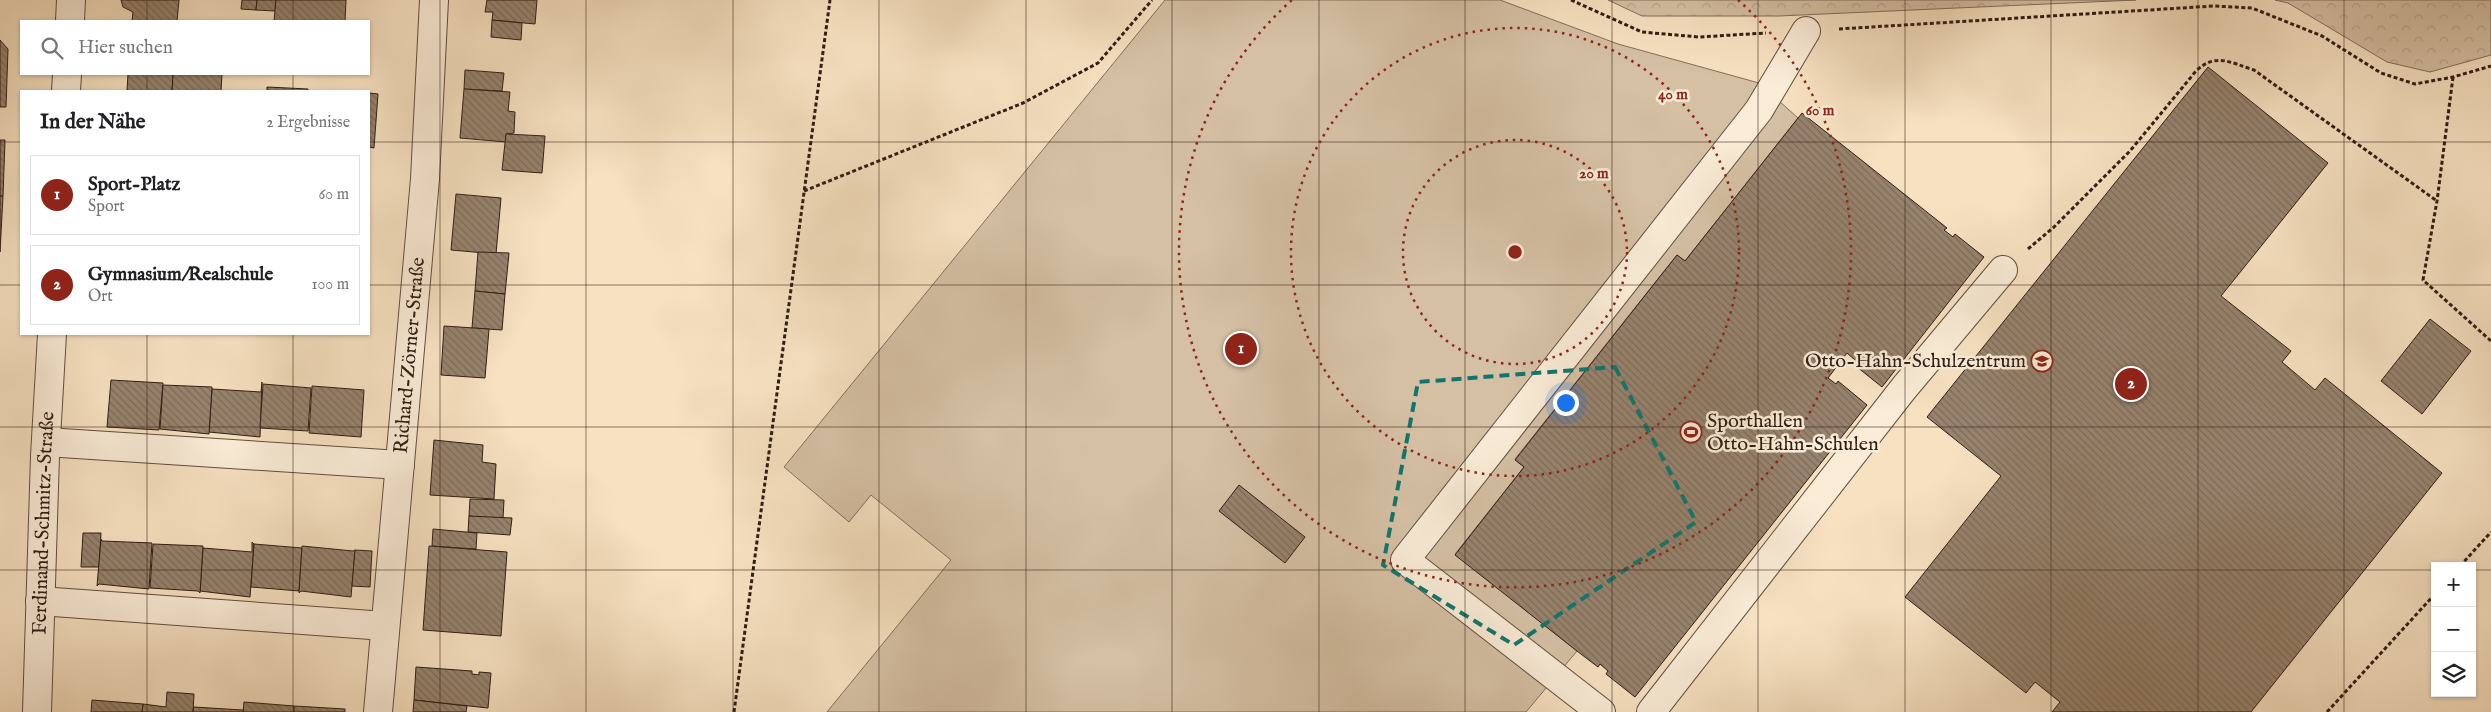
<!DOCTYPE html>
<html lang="de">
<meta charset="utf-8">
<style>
:root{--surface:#fff;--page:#f2f2f2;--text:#202124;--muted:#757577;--line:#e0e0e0;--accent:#8f2418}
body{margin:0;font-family:"IM FELL English",serif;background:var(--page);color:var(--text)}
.controls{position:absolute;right:15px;bottom:15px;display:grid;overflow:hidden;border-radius:0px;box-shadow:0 1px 4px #0004}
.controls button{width:45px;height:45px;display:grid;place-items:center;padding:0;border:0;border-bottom:1px solid var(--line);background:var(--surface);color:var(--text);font:25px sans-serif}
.you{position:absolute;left:1565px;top:402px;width:18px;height:18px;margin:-12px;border:4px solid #fff;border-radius:50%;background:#1a73e8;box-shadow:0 0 0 8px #1a73e833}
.badge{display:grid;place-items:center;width:32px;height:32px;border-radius:50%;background:var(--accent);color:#fff;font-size:16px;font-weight:700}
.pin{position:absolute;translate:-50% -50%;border:2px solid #fff;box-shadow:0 1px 5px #0006}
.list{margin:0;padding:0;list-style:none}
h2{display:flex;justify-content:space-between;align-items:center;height:65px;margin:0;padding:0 20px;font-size:21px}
h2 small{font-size:16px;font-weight:400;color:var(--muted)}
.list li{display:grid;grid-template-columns:32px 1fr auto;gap:15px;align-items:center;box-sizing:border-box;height:80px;margin:0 10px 10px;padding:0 10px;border:1px solid var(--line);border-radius:0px}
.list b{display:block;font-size:19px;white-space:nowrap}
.list p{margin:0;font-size:16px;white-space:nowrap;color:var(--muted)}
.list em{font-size:16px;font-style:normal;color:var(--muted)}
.icon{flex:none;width:28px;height:28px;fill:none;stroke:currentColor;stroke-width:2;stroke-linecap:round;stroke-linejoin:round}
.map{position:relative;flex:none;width:2491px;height:712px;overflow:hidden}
.search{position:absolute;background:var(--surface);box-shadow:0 1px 4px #0004;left:20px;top:20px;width:350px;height:55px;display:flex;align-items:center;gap:12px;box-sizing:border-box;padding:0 18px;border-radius:0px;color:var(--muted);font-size:19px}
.panel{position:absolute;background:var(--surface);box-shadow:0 1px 4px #0004;left:20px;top:90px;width:350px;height:245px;border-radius:0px}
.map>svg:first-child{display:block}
.green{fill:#d5c0a4;stroke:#826e5c}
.forest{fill:url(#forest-crowns);stroke:#826e5c}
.building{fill:url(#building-back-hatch);stroke:#2f1d14}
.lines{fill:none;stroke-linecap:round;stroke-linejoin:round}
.minor-casing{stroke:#614e3f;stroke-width:30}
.path{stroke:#2f1d14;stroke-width:3;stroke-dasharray:4 2.5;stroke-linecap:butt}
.minor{stroke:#faecd7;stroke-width:28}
.marked{fill:none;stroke:#0f766e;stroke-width:4;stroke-dasharray:10 6;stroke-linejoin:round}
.grid{fill:none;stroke:#2f1d14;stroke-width:1;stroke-opacity:0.55}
.ring{fill:none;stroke:#8f2418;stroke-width:2.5;stroke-dasharray:2.5 5}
.labels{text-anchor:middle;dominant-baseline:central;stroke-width:5;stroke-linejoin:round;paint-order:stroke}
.street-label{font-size:20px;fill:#2f1d14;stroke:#faecd7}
.poi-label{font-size:20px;fill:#2f1d14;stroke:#faecd7;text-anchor:end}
.centre{fill:#8f2418;stroke:#faecd7;stroke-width:2.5}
.ring-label{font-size:15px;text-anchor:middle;font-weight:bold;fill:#8f2418;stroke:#faecd7;stroke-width:5;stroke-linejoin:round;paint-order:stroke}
</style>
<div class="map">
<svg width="2491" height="712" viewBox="0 0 2491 712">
<defs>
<pattern id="forest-crowns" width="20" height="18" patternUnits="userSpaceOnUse" patternTransform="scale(1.25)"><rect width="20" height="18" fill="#d5c0a4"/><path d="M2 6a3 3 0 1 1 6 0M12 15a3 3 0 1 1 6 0" fill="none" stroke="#b7a58c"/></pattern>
<pattern id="building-back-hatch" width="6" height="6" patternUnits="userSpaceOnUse" patternTransform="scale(1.25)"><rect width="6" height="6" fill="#97836e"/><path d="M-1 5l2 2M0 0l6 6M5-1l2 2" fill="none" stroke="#7c6b59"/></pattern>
</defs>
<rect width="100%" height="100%" fill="#f7e1c1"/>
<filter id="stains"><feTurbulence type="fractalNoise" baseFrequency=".004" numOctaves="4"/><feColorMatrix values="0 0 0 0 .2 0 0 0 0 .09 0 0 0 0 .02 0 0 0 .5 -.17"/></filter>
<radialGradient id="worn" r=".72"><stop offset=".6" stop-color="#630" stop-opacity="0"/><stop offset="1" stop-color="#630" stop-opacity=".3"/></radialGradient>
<path class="green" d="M1165 0H1500L1618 44 1759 83 1798 118 1685 261 1677 255 1515 459 1524 467 1455 554 1577 651 1526 712H827L951 560 871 495 849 522 784 467Z"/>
<g class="forest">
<path d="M1608 0H2136L1779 16H1642Z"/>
<path d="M2275 0H2491V55L2430 72 2387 62 2288 3Z"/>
</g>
<g class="building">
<path d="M121 0H179L177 21H132L133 12 123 7Z"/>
<path d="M242 0H257L256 10 241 9Z"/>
<path d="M257 0H276L275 11 256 10Z"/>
<path d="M276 0H346L345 21H274Z"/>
<path d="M487 0H537L535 24 492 20 493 12H485Z"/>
<path d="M492 20 522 23 521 40 491 37Z"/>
<path d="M0 40 8 49 6 107H0Z"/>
<path d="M2208 67 2328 163 2221 296 2291 351 2282 362 2315 390 2325 378 2442 473 2251 712H2052L2060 702 2035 682 2026 693 1905 597 2001 476 1927 417Z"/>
<path d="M465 70 504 73 502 91 464 89Z"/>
<path d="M128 74H173L172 91H127Z"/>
<path d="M173 74H222L221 91H172Z"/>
<path d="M267 87 308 89V91H267Z"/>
<path d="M464 89 510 92 508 111 515 112 514 133 506 134V142L460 138Z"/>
<path d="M369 93 378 94 374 148 369 147Z"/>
<path d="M1802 113 1947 228 1944 230 1953 237 1955 234 1984 257 1882 387 1852 363 1855 360 1847 353 1828 378 1836 384 1838 381 1867 405 1635 697 1606 674 1608 671 1600 664 1598 667 1577 651 1455 555 1524 467 1515 460 1677 255 1685 261Z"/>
<path d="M506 134 545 136 542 173 502 170Z"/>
<path d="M0 140H5L3 196H0Z"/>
<path d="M456 194 501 198 496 254 451 250Z"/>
<path d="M0 196H3L0 252Z"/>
<path d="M478 252 509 253 505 294 475 291Z"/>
<path d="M475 291 505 294 502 330 472 328Z"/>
<path d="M2430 319 2471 351 2422 414 2381 381Z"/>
<path d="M444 326 489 329 485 378 441 375Z"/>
<path d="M111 380 163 383 159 430 107 427Z"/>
<path d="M262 382 260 437 209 432 212 389 261 392Z"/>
<path d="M263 384 311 388 308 431 260 428Z"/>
<path d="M163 385 212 387 209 434 160 429Z"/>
<path d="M312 386 364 390 361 437 309 433Z"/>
<path d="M434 440 483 445 482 462 496 464 494 499 430 495Z"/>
<path d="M1239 485 1305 537 1285 563 1219 511Z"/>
<path d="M470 499 504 500 503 519 469 516Z"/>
<path d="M469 516 512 518 510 535 468 532Z"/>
<path d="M433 529 477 533 476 549 432 546Z"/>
<path d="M83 533H101L99 567H81Z"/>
<path d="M101 539 102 541 152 543 149 589 99 584 97 586Z"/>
<path d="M252 542 254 544 250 597 200 591 203 548 252 552Z"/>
<path d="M153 544 203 546 200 593 198 591 150 588Z"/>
<path d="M254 544 302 548 299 591 251 587Z"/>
<path d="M302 546 353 551 355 550 351 597 301 591 299 593Z"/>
<path d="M429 546 507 552 501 636 423 630Z"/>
<path d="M355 550 372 551 370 587 352 586Z"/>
<path d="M416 667 472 671V674L479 675V672L491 673 488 708 414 700Z"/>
<path d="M167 692 194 694 193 712H142L143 704 166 707Z"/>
<path d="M92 700 143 704 142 712H91Z"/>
<path d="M414 700 467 706 466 712H413Z"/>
<path d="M244 702 294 706V712H243Z"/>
<path d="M294 706 345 709V712H294Z"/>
<path d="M194 707 243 710V712H193Z"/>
</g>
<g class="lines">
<g class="minor-casing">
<g id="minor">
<path d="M70 21 71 0"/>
<path d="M66 91 67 74"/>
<path d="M46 442 400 465"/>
<path d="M40 601 385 626"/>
<path id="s1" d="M37 712 45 456 52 334"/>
<path id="s2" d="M378 712 425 179 434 0"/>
<path d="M1601 712 1405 560 1759 110 1806 31"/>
<path d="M1651 712 1904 388 2003 270"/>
</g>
</g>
<g class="path">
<path d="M1571 0 1642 32 1699 37 1766 33"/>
<path d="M1839 29 2214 6 2252 8 2322 36 2381 73 2415 84 2453 77 2491 66"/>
<path d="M2453 77 2437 201 2423 280 2491 341"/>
<path d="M804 191 1023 103 1098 63 1152 0"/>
<path d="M2028 249 2054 227 2130 151 2196 71C2216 52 2231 63 2254 70L2437 201"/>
<path d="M2460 566 2491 532"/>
<path d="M734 712 830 0"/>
<path d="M2327 712 2435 594"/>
</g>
<use href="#minor" class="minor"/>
</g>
<path class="marked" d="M1615 367 1696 522 1514 645 1383 565 1418 382Z"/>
<path class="grid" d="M147 0V21M293 0V21M440 0V712M586 0V712M733 0V712M879 0V712M1026 0V712M1172 0V712M1319 0V712M1465 0V712M1612 0V712M1758 0V712M1905 0V712M2051 0V712M2198 0V712M2344 0V712M147 74V91M293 74V91M0 142H21M369 142H2491M0 285H21M369 285H2491M147 334V712M293 334V712M0 427H2491M0 570H2435M2472 570H2491"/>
<g class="ring">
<circle cx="1515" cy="252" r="112"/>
<circle cx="1515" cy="252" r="224"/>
<path d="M1738 0A336 336 0 1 1 1292 0"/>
</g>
<defs>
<g id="school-ring" transform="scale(1.125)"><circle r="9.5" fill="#faecd7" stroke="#8f2418" stroke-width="1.5"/><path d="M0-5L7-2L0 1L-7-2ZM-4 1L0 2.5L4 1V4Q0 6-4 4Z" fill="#8f2418"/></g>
<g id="stadium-ring" transform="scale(1.125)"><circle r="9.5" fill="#faecd7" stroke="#8f2418" stroke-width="1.5"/><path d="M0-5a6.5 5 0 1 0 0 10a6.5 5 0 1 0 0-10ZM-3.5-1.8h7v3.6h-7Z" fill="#8f2418"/></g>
</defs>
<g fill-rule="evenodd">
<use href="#school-ring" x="2042" y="361"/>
<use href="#stadium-ring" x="1691" y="432"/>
</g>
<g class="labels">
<g class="street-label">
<text stroke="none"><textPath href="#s2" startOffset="358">Richard-Zörner-Straße</textPath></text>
<text stroke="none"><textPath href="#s1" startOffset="189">Ferdinand-Schmitz-Straße</textPath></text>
</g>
<g class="poi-label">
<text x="2026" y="361">Otto-Hahn-Schulzentrum</text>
<text x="1707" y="421" text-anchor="start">Sporthallen<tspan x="1707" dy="23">Otto-Hahn-Schulen</tspan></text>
</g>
</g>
<circle cx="1515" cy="252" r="8" class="centre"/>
<g class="ring-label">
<text x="1673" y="99">40 m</text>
<text x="1820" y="115">60 m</text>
<text x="1594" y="178">20 m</text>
</g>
<rect width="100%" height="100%" filter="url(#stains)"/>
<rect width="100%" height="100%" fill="url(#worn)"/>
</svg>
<div class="controls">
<button>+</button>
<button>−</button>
<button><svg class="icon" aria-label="layers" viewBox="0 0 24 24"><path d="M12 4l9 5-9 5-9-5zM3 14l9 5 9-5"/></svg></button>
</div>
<div class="you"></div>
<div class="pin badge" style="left:1241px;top:349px">1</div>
<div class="pin badge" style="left:2131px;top:384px">2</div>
<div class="search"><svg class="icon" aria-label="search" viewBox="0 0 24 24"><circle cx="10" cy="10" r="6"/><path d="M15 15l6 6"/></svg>Hier suchen</div>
<section class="panel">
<h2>In der Nähe<small>2 Ergebnisse</small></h2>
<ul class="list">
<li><span class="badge">1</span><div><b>Sport-Platz</b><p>Sport</p></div><em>60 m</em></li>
<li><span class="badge">2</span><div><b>Gymnasium/Realschule</b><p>Ort</p></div><em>100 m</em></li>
</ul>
</section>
</div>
